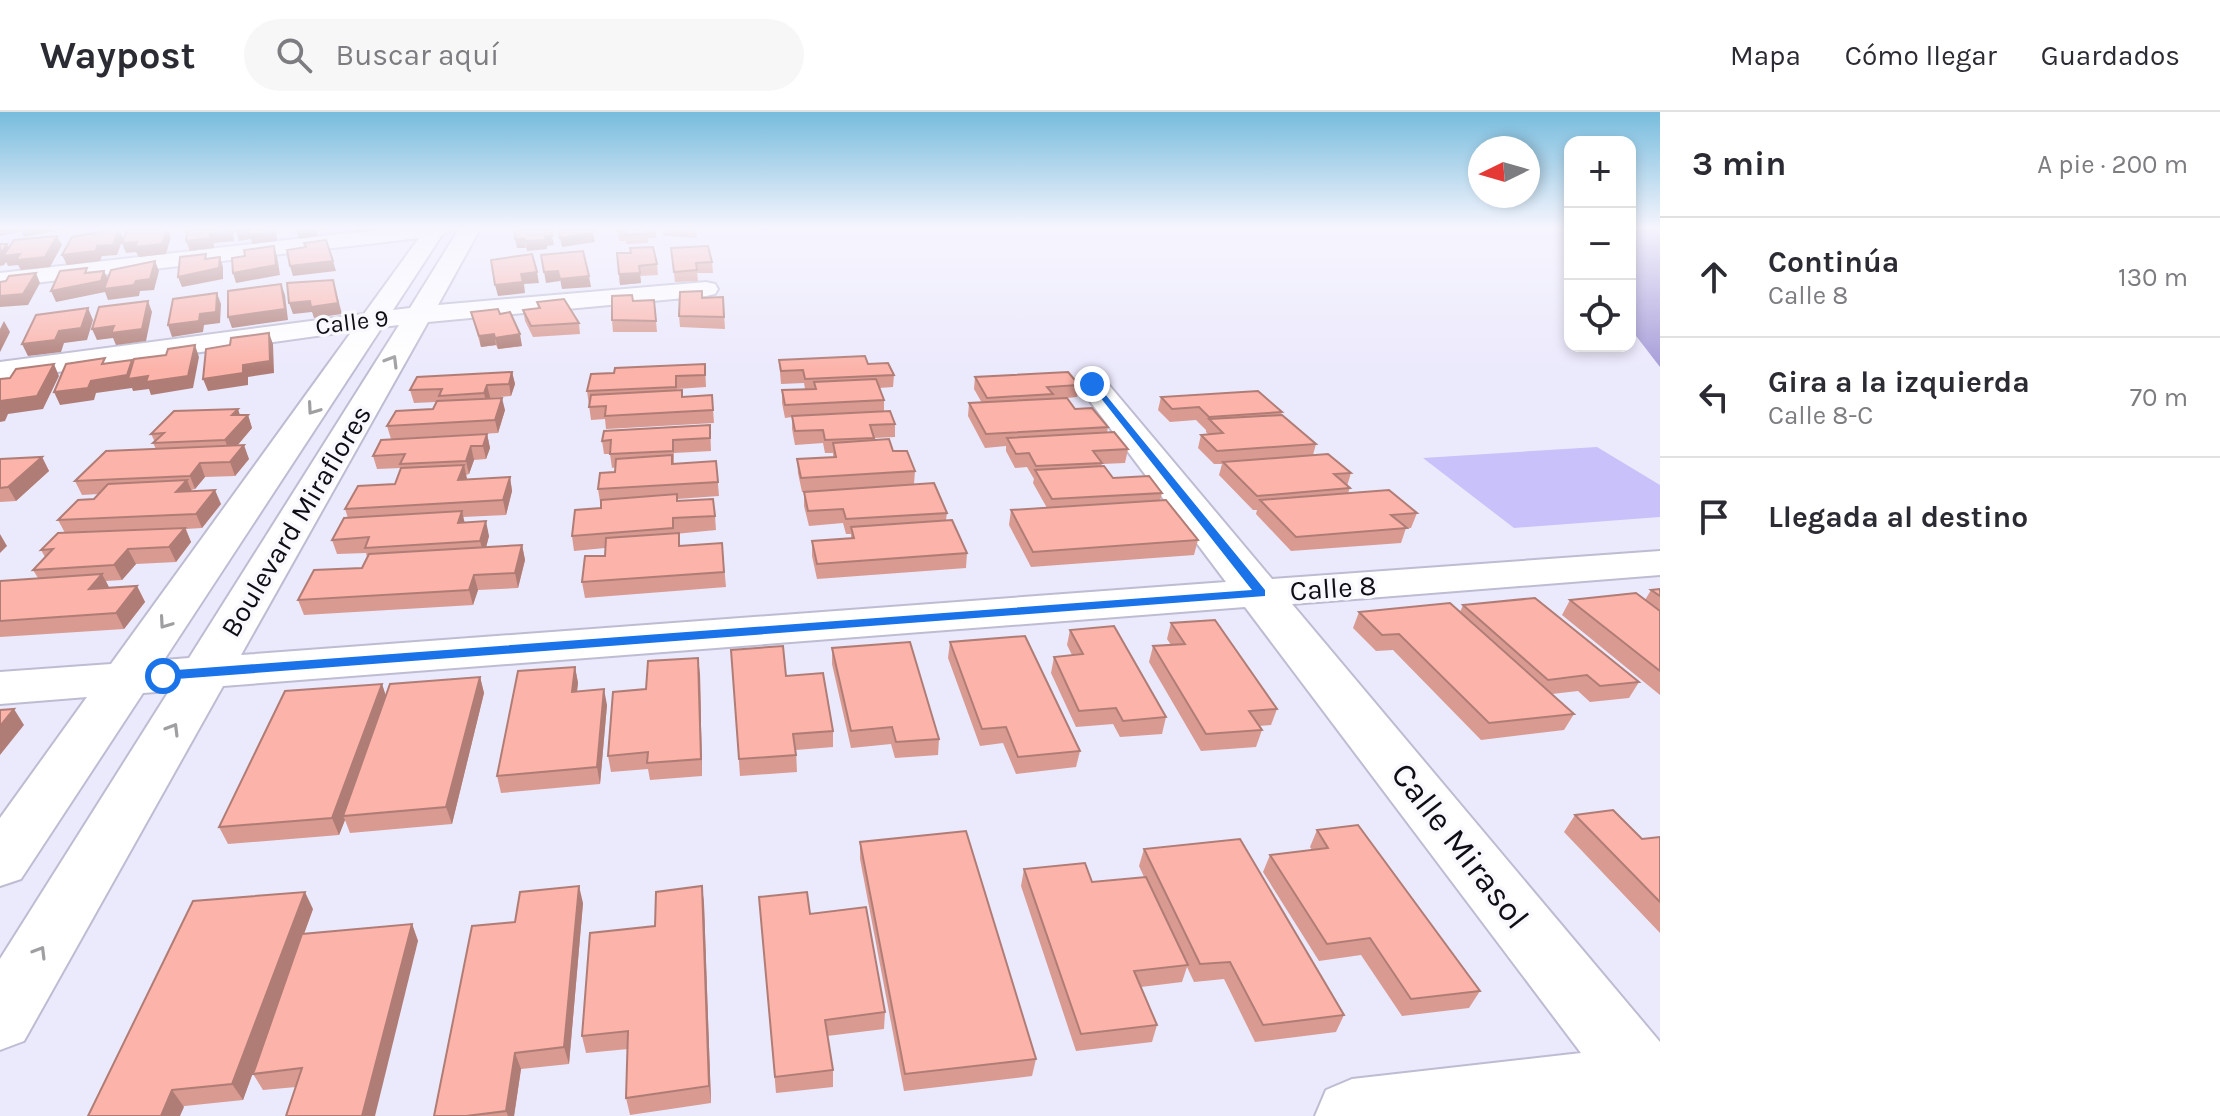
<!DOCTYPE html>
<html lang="es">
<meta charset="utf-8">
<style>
:root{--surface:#fff;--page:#f7f7f7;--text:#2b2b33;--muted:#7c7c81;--line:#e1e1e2}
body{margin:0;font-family:Karla,sans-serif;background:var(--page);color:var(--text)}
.controls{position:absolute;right:24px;top:24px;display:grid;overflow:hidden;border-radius:16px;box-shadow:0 4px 12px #0003}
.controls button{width:72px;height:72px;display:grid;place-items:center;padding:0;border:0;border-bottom:2px solid var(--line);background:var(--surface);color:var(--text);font:40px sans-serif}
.compass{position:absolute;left:1468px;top:24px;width:72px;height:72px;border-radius:50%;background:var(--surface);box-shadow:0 4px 12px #0003;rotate:265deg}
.stop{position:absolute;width:24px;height:24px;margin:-18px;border:6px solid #1a73e8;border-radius:50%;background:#fff}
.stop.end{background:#1a73e8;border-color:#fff;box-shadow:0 2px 8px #0008}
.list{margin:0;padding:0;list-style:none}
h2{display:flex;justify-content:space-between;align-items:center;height:104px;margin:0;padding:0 32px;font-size:34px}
h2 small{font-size:26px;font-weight:400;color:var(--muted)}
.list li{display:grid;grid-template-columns:52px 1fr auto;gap:24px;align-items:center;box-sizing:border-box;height:120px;padding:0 32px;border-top:2px solid var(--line)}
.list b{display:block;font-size:30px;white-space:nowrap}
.list p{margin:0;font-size:26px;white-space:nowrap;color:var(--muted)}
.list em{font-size:26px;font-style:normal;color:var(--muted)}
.icon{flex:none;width:44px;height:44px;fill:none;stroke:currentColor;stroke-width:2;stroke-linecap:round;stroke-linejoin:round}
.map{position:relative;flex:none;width:1660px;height:1004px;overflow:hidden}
header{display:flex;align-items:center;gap:48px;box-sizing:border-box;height:112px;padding:0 40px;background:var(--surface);border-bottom:2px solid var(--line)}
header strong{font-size:38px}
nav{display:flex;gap:44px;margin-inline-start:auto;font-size:28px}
.search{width:560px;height:72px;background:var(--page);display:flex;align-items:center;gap:20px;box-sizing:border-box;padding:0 28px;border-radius:44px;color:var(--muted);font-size:30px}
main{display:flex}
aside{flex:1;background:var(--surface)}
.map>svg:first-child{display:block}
.green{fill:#c9c1f9}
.forest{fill:#a59cd8}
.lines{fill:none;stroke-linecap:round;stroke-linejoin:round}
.street-casing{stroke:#bebcd2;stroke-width:4}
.street{fill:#fff;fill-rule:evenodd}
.wall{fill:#d99a91}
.shaded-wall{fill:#b07d76}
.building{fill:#fcb3a9;stroke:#b07d76;stroke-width:2}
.oneway{stroke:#9f9fa2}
.route{fill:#1a73e8}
.labels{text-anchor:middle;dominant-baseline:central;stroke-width:7;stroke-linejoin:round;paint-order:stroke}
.far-street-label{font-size:24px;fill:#0f0e16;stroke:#f8f8fd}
.street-label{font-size:28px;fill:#0f0e16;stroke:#f8f8fd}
.near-street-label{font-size:34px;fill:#0f0e16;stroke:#f8f8fd}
</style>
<header>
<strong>Waypost</strong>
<div class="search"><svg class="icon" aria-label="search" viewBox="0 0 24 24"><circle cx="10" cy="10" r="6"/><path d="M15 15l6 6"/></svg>Buscar aquí</div>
<nav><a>Mapa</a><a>Cómo llegar</a><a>Guardados</a></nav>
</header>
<main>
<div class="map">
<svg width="1660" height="1004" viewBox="0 0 1660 1004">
<rect width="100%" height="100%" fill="#ebe9fc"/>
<path class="green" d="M1597 335 1660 373V405L1514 416 1423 346Z"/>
<path class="forest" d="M1630 117H1660V255L1630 216Z"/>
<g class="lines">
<g class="street-casing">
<path id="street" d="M383 117H453L442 123 393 198 410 196 459 117H480L438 193 706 170 715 172 718 177 715 182 706 184 428 210 241 543 1226 470 1077 272 1081 266 1092 263 1103 266 1272 467 1660 439V463L1292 492 1660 930V1004H1315L1326 978 1352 967 1581 941 1245 495 223 574 24 929 0 938V847L169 579 143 581 21 767 0 774V706L87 585 0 592V560L111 552 352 219 0 268V250L364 202 419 126 0 175V161ZM399 213 189 546 164 548 382 215Z"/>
</g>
<use href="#street" class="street"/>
</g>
<g class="wall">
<path d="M618 117H656V126H648V131L626 132V129H619Z"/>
<path d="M662 117H696L697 126 663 124Z"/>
<path d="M671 136 712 150 713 161H697L698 169 675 170Z"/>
<path d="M617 141 657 152 658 163 640 164 641 171 620 173Z"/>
<path d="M702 179 703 186 723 185 725 217 680 215 679 204Z"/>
<path d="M654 188 657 220H613L612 208 633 189Z"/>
<path d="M537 190 579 211 580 222 533 225 525 209 523 198 538 196Z"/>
<path d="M471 200 500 202 522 234 498 237 496 233 481 235Z"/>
<path d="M779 248 868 252 894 263 893 275 879 276 884 288V299L895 312V325L874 326V328L893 339 915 359 914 372 947 401 946 408 967 441 966 456 817 467 812 444V429L851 426V422H846L843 411 809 414 804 394V380H802L798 361 797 347 833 345V341H825L823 331 795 333 792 317V305L785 306 782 291V278L805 277 804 271 781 272Z"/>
<path d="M705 252 706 275 677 277V279L682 285 712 283 714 311 606 317 605 307 591 308 587 279 614 261Z"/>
<path d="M512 260 515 272 511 284 490 286 505 298 498 321 391 327 387 314 433 297 436 290 414 291 410 278Z"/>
<path d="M975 265 1079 273 1077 285 1067 286 1075 297 1108 315 1107 321 1128 337 1125 351 1102 352 1101 354 1113 366 1162 381 1160 389 1198 428 1194 443 1031 455 1009 413 1011 398 1047 396 1033 371 1034 367 1027 355 1015 356 1006 339V334L985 336 968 304 969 291H982L974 277Z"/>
<path d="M1161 285 1282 300 1281 303 1316 332 1313 343 1351 361 1347 374 1350 376 1348 381 1417 401 1411 416H1406L1401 431 1291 439 1256 402 1257 398H1253L1219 363 1222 352H1214L1198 336 1201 323 1208 322 1206 320V318L1196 308 1170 310 1158 298Z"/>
<path d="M240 303H248L252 316 237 334 249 347 235 364 205 365 195 377 191 378 192 379 221 392 202 416 186 417 191 430 176 450 136 452 122 468 106 469 109 476 137 474 145 490 124 517 0 525V469L38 466 33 458 45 445 41 438 65 421 58 408 94 387 99 382 82 383 75 369 156 337 153 331 155 330 151 322Z"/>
<path d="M710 313 711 339 674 341V352L716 349 719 384 677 387V389L715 404 716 418 675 422 679 421 680 434 722 431 726 475 585 486 582 470 605 444V436L574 439 572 424 601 396 598 377 615 360 616 355 612 356 610 342H604L602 329Z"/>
<path d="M487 322 490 336 486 347 474 348 469 362 466 363 467 367 510 365 512 379 506 403 463 405 465 411 489 424 486 435 522 433 525 448 518 476 478 478 473 493 304 503 298 488 362 456 367 445 366 441 337 442 332 428 348 406 345 397 395 372 401 356 377 357 373 344Z"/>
<path d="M42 345 49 359 16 389 0 390V347Z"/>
<path d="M1660 477V583L1562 503 1570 488H1645L1651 478Z"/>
<path d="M1463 493 1639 570 1629 586 1590 590 1578 579 1552 582 1574 602 1564 618 1481 628 1393 538 1376 539 1353 516 1359 500H1460Z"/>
<path d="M1171 511 1277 597 1271 613 1259 614 1262 618 1256 635 1201 639 1149 550 1153 534 1171 533 1167 527Z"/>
<path d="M1070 518 1166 605 1162 622 1120 625 1113 612 1076 615 1051 561 1054 545 1072 543 1067 533Z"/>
<path d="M950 530 1080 639 1076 655 1016 662 1003 631 980 634 948 546Z"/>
<path d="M832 536 939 627 938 643 895 646 891 632 851 636 832 552Z"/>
<path d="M731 538 786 564 833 619V635L796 638 797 660 740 664Z"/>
<path d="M575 555 578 571 577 579 607 593 600 672 501 681 497 664Z"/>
<path d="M700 562 702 664 650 668 648 657 611 660 608 644 646 577Z"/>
<path d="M480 565 484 581 452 712 350 721 345 708 339 723 228 732 219 715 382 572 386 584Z"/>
<path d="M1575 703 1642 727 1660 725V821L1564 720Z"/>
<path d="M1317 718 1480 879 1469 896 1402 904 1361 843 1319 849 1263 760 1270 743 1312 738 1310 735Z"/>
<path d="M860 730 1036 947 1032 964 904 979 860 747Z"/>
<path d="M1144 737 1344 903 1336 920 1255 930 1224 867 1194 870 1187 855 1182 870 1141 875 1157 913 1152 930 1076 939 1021 774 1024 757 1092 770 1144 765 1139 754Z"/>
<path d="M702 774 704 792 711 991 630 1003 626 986 628 937 586 941 582 924 655 814Z"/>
<path d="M759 785 810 802 885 900 884 917 827 924 833 958V975L776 981Z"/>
<path d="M583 791 569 952 521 957 514 1004H434L515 810Z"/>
<path d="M313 797 304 822 412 812 418 829 296 975 263 978 253 962 261 937 243 988 88 1004Z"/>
</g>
<g class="shaded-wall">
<path d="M0 117H66L24 125 21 118 20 120 0 124Z"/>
<path d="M119 117 123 126 117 143 102 144 100 149 67 153 62 143 97 134Z"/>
<path d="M167 117H168L171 125 166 142 139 145 136 140 126 141 122 131Z"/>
<path d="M233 117 234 129 214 131V136L190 139 186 129 210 122Z"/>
<path d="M276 117 277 129 252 132 251 127 239 129 236 119Z"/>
<path d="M296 117H332L317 119 318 124 299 127Z"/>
<path d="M354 117H376V119L355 121Z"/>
<path d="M593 121 595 130 562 135 560 126Z"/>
<path d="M57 124 62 133 50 155 21 158 18 153 8 154 6 150 4 153 0 154V142L7 132 11 142Z"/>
<path d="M545 124H552L554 133 547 134V137L527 139 525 129Z"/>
<path d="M524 126 526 136H517L515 127Z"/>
<path d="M274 134 277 144 280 163 236 171 233 161Z"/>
<path d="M220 145 223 155V167L182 175 178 165Z"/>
<path d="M155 149 159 159 154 178 140 179 139 184 108 188 105 180 56 190 51 179 104 159 109 169H136Z"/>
<path d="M333 149 336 159 293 164 290 154Z"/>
<path d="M558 159 560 169 546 171 544 160Z"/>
<path d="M537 160 539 171 524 172 525 181 498 184 495 173 521 162Z"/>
<path d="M36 161 40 171 28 193 0 195V184Z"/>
<path d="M640 161 641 171 620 173 619 162Z"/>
<path d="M589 164 591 175 562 177 560 167Z"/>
<path d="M333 168 342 202 314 206 312 200 293 202 289 191Z"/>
<path d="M281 172 285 183 288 208 232 216 228 205Z"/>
<path d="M217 181 221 192 220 211 204 213 203 220 172 225 168 213 200 202Z"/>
<path d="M148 189 152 200 146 229 116 233 113 226 97 228 92 217 114 214Z"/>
<path d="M88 196 93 208 87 228 64 231 61 240 28 244 22 232 59 219Z"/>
<path d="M4 209 10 220 0 240V217Z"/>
<path d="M269 221 273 232 274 261 248 265V273L208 279 203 267 243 253Z"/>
<path d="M494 222 496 233 481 235 479 224Z"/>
<path d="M520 222 522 234 498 237 495 226Z"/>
<path d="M195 233 199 245 193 276 151 283 149 277 133 279 132 276 96 281 94 288 60 293 54 280 132 248 137 260Z"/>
<path d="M54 252 59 264 43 297 8 302 5 309 0 310V292L1 289Z"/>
<path d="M512 260 515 272 511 284 509 272Z"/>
<path d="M487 273 490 285 487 294 484 281Z"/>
<path d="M502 286 505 298 498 321 495 308Z"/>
<path d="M238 297 242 309 248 303 252 316 230 342 225 328 232 303Z"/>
<path d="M487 322 490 336 486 347 483 334Z"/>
<path d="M244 333 249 347 235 364 230 350Z"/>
<path d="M471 334 474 348 469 362 466 349Z"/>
<path d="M42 345 49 359 16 389 8 375Z"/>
<path d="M200 351 205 365 195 377 190 364Z"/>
<path d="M464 353 467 367 458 368Z"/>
<path d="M510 365 512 379 506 403 503 388Z"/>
<path d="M187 368 193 382 176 380Z"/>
<path d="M215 378 221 392 202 416 196 402Z"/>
<path d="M462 399 465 413 458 411Z"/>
<path d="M486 409 489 424 484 443 480 429Z"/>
<path d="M185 416 191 430 176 450 169 435Z"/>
<path d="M0 422 7 434 0 441Z"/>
<path d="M522 433 525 448 518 476 515 461Z"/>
<path d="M128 437 136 452 122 468 114 453Z"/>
<path d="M102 462 110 477H89Z"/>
<path d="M474 463 478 478 473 493 469 478Z"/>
<path d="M137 474 145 490 124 517 116 501Z"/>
<path d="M698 546 700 562 702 664 701 647Z"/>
<path d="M575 555 578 571 575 596 572 580Z"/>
<path d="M480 565 484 581 452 712 446 695Z"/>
<path d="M382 572 387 588 343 704 345 708 339 723 332 706Z"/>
<path d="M604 577 607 593 600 672 597 655Z"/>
<path d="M14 597 24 613 0 643V614Z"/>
<path d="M579 774 583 791 569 952 564 935Z"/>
<path d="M702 774 704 792 711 991 709 974Z"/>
<path d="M305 780 313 797 243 988 232 972Z"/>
<path d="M412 812 418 829 375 1004H362Z"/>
<path d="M515 941 521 957 514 1004H508L506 999Z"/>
<path d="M172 978 184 995 180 1004H161Z"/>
</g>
<g class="building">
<path d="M115 117H119L113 133 97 134 96 139 62 143 72 125Z"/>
<path d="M128 117H167L162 132 135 135 137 130 122 131Z"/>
<path d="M187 117H231V119L210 122V126L186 129Z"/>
<path d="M236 117H274V120L249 123V118L236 119Z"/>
<path d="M514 117H551L552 124H545L546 128 525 129 524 126 515 127Z"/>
<path d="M559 117H592L593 121 560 126Z"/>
<path d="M618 117H647V122L625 123 626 119H617Z"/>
<path d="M57 124 45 145 16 148 20 142 3 144 14 128Z"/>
<path d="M326 128 333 149 290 154 287 138 306 135 304 131Z"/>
<path d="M0 132H7L0 142Z"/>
<path d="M274 134 276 153 233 161 232 146 245 144 244 138Z"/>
<path d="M708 134 712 150 696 151 697 158 674 160 671 136Z"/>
<path d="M653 135 657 152 639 154 640 161 619 162 617 141H631L630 136Z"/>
<path d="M583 139 589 164 560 167 558 159 544 160 541 143Z"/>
<path d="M206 142 205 147 220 145 219 156 178 165 180 145Z"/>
<path d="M532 142 537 160 521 162 523 170 495 173 491 148Z"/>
<path d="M155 149 150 167 136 169 134 173 104 177 111 158Z"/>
<path d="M87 156 85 161 104 159 101 169 51 179 60 159Z"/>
<path d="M36 161 23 182 0 184V170L6 169 9 164Z"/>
<path d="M333 168 338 191 311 195 310 189 289 191 287 171Z"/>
<path d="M281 172 285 197 228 205V179Z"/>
<path d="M702 179V186L723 185 724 205 679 204 680 180Z"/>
<path d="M217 181 216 200 200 202 199 209 168 213 173 187Z"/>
<path d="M632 183 633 189 654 188 656 209 612 208V184Z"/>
<path d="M564 187 579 211 531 214 523 198 540 196 537 190Z"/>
<path d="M148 189 142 217 111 221 114 214 92 217 99 195Z"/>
<path d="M88 196 81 216 59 219 55 228 22 232 36 203Z"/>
<path d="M498 197 500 202 510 200 520 222 495 226 494 222 479 224 471 200Z"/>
<path d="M269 221 270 249 243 253V261L203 267 206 237 230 233 231 226Z"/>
<path d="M195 233 188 264 146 270 148 264 128 267 134 247 166 243 168 237Z"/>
<path d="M865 244 868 252 888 251 894 263 805 267 803 258 781 259 779 248Z"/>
<path d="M105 246 102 252 132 248 127 263 91 269 88 276 54 280 66 252Z"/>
<path d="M54 252 37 284 1 289 0 292V267L10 266 16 257Z"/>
<path d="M705 252V263L676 264V275L587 279 591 262 614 261 615 256Z"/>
<path d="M512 260 509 272 487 273 484 281 439 284 442 277 410 278 417 265Z"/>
<path d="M1068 260 1079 273 1047 275 1053 282 987 286 975 265Z"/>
<path d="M876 267 884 288 785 293 782 278 816 277 814 270Z"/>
<path d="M682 278V285L712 283 713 298 605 304 606 294 589 295 591 283Z"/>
<path d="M1258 279 1282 300 1209 305 1199 295 1172 297 1161 285Z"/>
<path d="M502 286 495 308 387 314 396 299 433 297 437 289Z"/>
<path d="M1067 286 1075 297 1092 296 1108 315 986 322 969 291Z"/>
<path d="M238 297 232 303H248L225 328 153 331 164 321 151 322 174 299Z"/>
<path d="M890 299 895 312 870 313 874 326 825 328 823 318 795 319 792 304Z"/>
<path d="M1282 303 1316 332 1217 339 1201 323 1223 321 1209 307Z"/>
<path d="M710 313V326L673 328V339L610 342 611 328 602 329 604 319Z"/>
<path d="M1114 320 1128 337 1093 339 1102 351 1036 354 1029 341 1016 342 1007 326Z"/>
<path d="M487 322 483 334H471L466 349 400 352 405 342 373 344 381 328Z"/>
<path d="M889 327 893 339H907L915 359 801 366 797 347 836 345 833 331Z"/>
<path d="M244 333 230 350 200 351 190 364 75 369 106 339Z"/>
<path d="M1328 342 1351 361 1334 362 1350 376 1257 384 1223 350Z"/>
<path d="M672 343V352L716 349 718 370 598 377 600 361 615 360 616 347Z"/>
<path d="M42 345 8 375 0 376V347Z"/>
<path d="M464 353 458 368 510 365 503 388 345 397 358 374 395 372 401 356Z"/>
<path d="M1104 354 1113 366 1149 364 1162 381 1052 387 1035 358Z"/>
<path d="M187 368 176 380 215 378 196 402 58 408 78 388 94 387 108 372Z"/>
<path d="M934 371 947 401 846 407 843 397 808 399 804 380Z"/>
<path d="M1389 378 1417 401 1391 403 1407 416 1296 425 1260 388Z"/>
<path d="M677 382V389L713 387 715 404 673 406V416L572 424 575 398 601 396V388Z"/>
<path d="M1166 388 1198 428 1033 440 1011 398Z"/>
<path d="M462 399 458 411 486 409 480 429 365 436 369 425 332 428 344 406Z"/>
<path d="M952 408 967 441 817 452 812 429 854 426 851 415Z"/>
<path d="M185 416 169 435 128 437 114 453 33 458 53 437 41 438 58 421Z"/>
<path d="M679 421V434L722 431 724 460 582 470 585 444H605L606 426Z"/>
<path d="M522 433 515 461 474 463 469 478 298 488 314 458 362 456 369 442Z"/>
<path d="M102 462 89 477 137 474 116 501 0 509V469Z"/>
<path d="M1660 477V484L1651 478Z"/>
<path d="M1636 481 1660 499V559L1570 488Z"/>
<path d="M1535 486 1639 570 1600 574 1587 563 1548 568 1463 493Z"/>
<path d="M1450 491 1574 602 1489 611 1399 522 1382 523 1359 500Z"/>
<path d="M1215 508 1277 597 1249 599 1262 618 1206 622 1153 534 1185 532 1171 511Z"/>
<path d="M1114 514 1166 605 1123 609 1116 596 1079 599 1054 545 1083 542 1070 518Z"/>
<path d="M1025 524 1080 639 1018 645 1006 615 982 617 950 530Z"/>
<path d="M910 530 939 627 896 630 892 615 851 619 832 536Z"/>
<path d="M783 534 786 564 823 561 833 619 793 622 796 643 739 647 731 538Z"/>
<path d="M698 546 701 647 647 651 648 640 608 644 613 580 646 577 648 549Z"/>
<path d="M575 555 572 580 604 577 597 655 497 664 518 559Z"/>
<path d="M480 565 446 695 343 704 390 572Z"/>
<path d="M382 572 332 706 219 715 285 579Z"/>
<path d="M14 597 0 614V598Z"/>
<path d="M1613 698 1642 727 1660 725V790L1575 703Z"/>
<path d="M1358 713 1480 879 1411 887 1370 826 1327 832 1270 743 1328 736 1317 718Z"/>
<path d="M966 719 1036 947 905 962 860 730Z"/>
<path d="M1240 727 1344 903 1263 913 1230 850 1200 852 1144 737Z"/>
<path d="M1085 751 1092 770 1146 765 1188 853 1134 859 1157 913 1081 922 1024 757Z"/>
<path d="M579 774 564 935 515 941 506 999 466 1004H434L472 814 515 810 520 780Z"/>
<path d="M702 774 709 974 626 986 628 919 582 924 590 821 655 814 656 780Z"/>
<path d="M305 780 232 972 172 978 161 1004H88L193 789Z"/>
<path d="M807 780 810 802 866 795 885 900 825 908 833 958 775 965 759 785Z"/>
<path d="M412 812 362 1004H286L302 956 253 962 302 822Z"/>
</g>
<defs><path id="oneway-chevron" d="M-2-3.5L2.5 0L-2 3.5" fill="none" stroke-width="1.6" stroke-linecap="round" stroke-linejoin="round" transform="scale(2)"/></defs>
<g class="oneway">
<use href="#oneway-chevron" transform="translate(392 249) rotate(-59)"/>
<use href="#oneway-chevron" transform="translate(313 297) rotate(125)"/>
<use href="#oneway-chevron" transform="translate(165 511) rotate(125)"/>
<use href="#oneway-chevron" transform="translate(173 617) rotate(-59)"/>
<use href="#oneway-chevron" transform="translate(40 840) rotate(-59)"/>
</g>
<linearGradient id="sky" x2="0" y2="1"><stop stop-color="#77bcdd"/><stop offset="0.45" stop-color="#f6f5fe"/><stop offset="1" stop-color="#f6f5fe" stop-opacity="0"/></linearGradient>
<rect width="1660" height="258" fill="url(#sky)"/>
<path class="route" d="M1089 271H1096L1265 478V484L163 568 156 564 163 559 1252 478Z"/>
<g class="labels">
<g class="far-street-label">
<text transform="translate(352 210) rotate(-7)">Calle 9</text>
</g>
<g class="street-label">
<text transform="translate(296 409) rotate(-59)">Boulevard Miraflores</text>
<text transform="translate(1333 476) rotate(-4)">Calle 8</text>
</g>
<g class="near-street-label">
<text transform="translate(1460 734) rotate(52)">Calle Mirasol</text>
</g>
</g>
</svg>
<div class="controls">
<button>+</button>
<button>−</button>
<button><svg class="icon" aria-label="locate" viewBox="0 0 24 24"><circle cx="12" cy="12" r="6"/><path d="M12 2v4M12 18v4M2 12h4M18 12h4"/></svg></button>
</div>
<svg class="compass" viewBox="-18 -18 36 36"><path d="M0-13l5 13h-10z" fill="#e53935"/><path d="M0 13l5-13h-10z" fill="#7c7c81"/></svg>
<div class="stop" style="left:163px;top:564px"></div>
<div class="stop end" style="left:1092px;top:272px"></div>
</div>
<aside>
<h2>3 min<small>A pie · 200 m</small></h2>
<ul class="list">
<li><svg class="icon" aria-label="ahead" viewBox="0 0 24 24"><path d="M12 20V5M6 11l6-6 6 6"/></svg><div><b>Continúa</b><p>Calle 8</p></div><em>130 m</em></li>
<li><svg class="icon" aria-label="left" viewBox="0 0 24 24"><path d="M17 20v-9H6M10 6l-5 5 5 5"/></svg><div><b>Gira a la izquierda</b><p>Calle 8-C</p></div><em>70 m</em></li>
<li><svg class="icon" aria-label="arrive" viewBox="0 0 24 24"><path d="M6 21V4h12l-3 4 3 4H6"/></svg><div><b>Llegada al destino</b></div></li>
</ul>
</aside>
</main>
